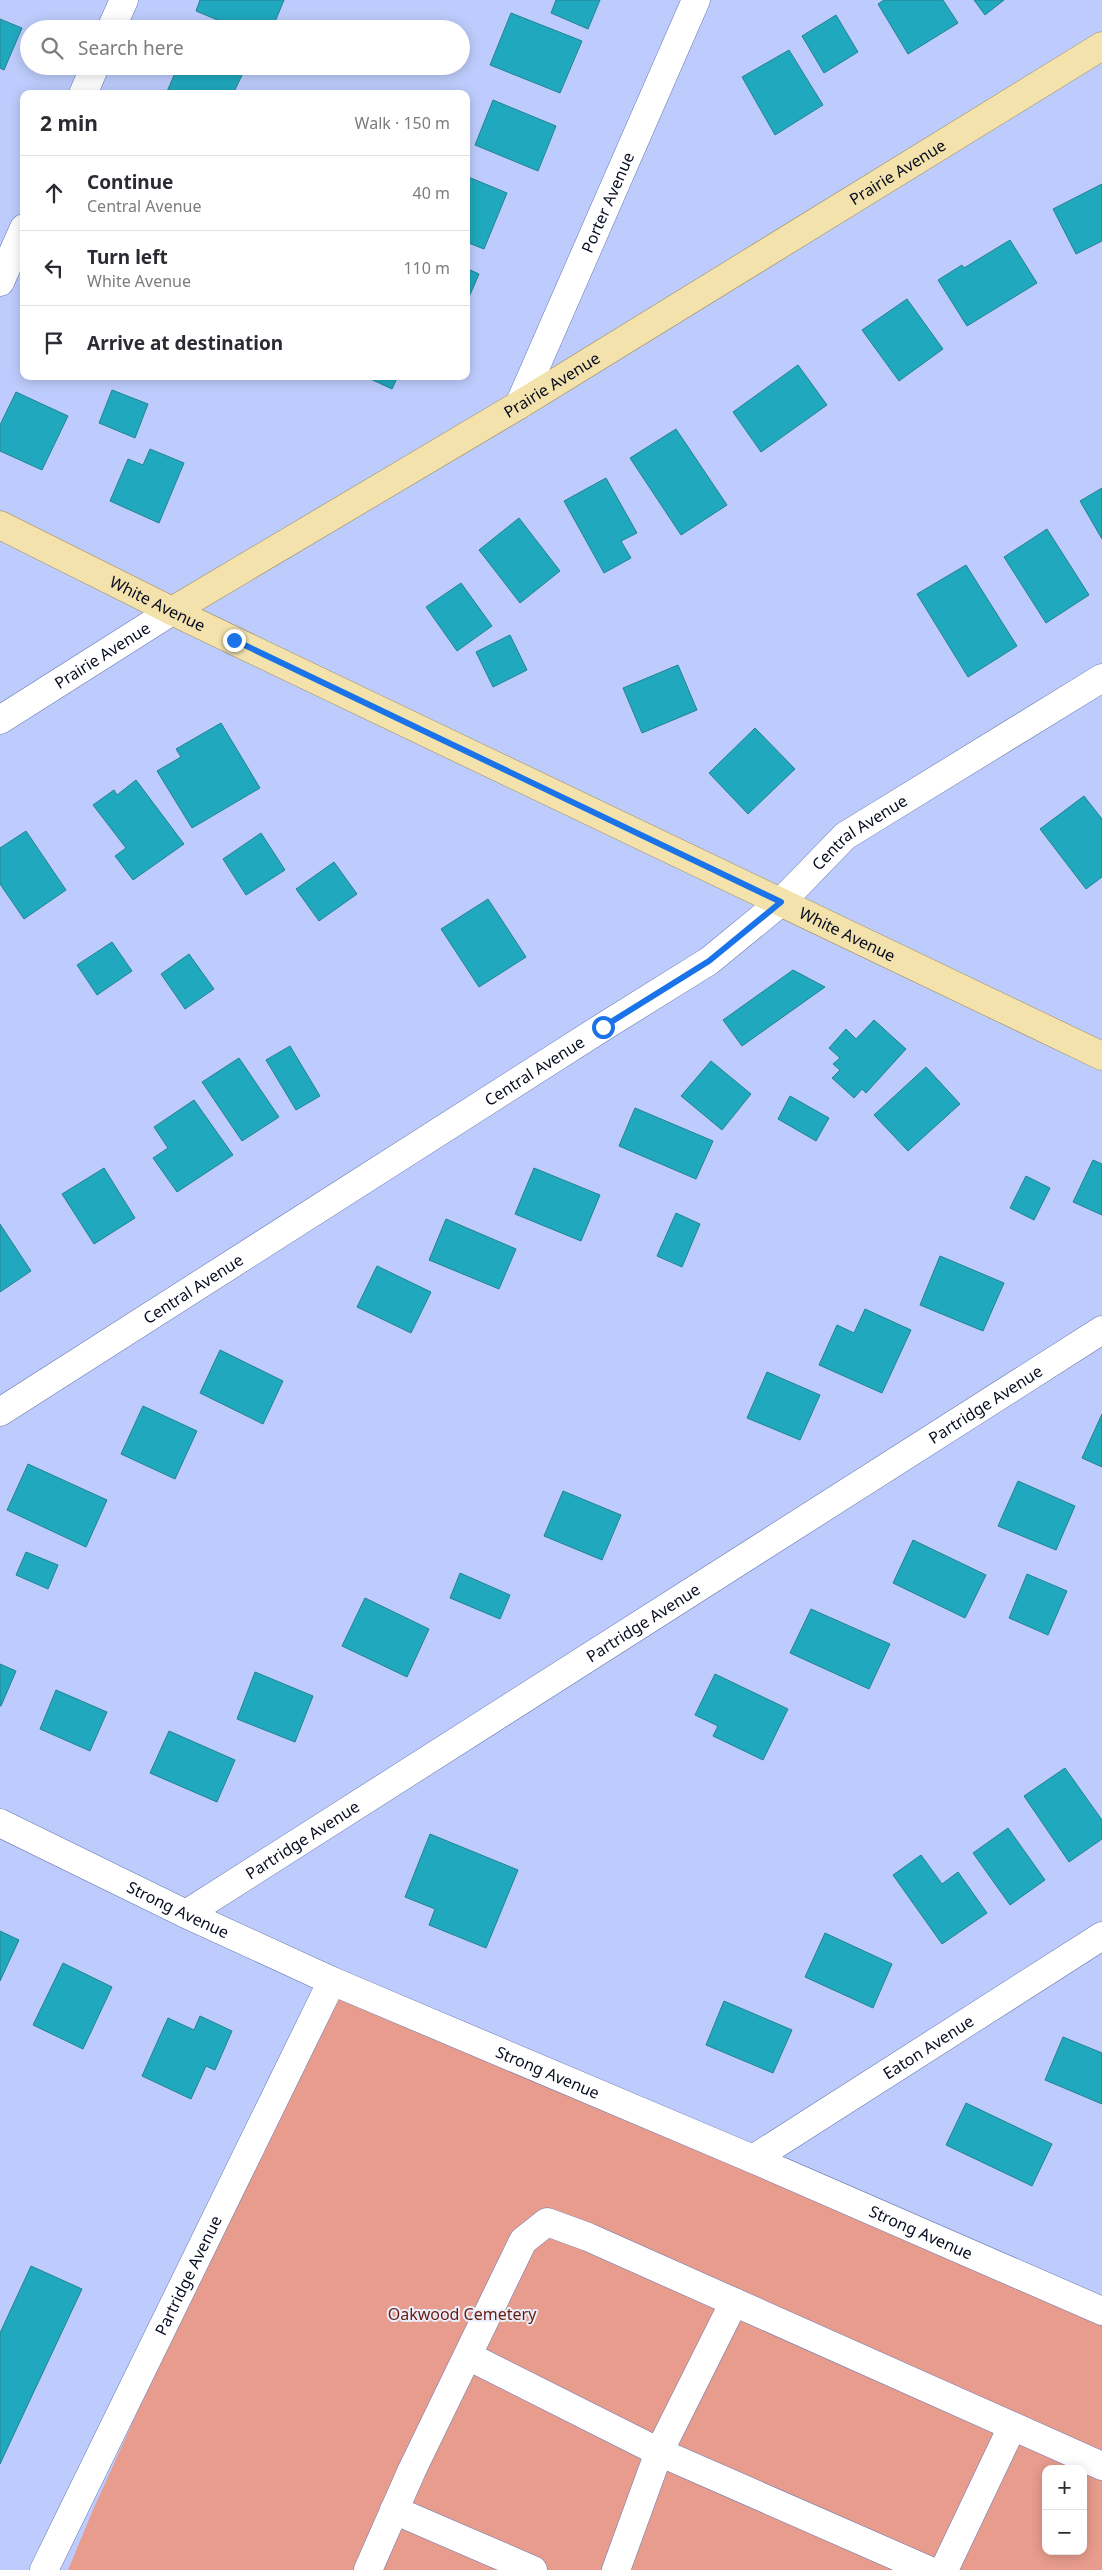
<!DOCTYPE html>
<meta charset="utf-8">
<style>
:root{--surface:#fff;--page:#f7f7f7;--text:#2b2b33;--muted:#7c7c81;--line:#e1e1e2}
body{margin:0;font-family:"Noto Sans",sans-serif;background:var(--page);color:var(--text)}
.controls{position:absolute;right:15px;bottom:15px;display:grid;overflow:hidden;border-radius:10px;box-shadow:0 2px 12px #0003}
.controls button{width:45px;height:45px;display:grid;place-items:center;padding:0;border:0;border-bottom:1px solid var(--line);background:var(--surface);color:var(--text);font:25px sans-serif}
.stop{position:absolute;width:15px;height:15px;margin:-11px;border:4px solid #1a73e8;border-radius:50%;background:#fff}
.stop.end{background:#1a73e8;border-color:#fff;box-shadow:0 1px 5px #0008}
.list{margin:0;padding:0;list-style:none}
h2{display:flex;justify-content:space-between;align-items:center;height:65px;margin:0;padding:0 20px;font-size:21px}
h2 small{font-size:16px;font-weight:400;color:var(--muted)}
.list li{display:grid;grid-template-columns:32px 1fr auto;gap:15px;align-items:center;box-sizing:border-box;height:75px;padding:0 20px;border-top:1px solid var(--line)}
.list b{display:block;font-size:19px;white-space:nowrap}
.list p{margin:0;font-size:16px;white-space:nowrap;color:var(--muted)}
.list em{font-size:16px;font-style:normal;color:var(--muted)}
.icon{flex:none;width:28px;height:28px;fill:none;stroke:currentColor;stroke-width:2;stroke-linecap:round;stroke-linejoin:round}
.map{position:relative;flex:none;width:1102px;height:2570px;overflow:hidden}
.search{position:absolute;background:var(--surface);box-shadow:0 2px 12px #0003;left:20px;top:20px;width:450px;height:55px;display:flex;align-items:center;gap:12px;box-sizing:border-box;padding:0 18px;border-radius:28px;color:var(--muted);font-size:19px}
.panel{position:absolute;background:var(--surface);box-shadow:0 2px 12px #0003;left:20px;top:90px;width:450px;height:290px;border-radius:10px}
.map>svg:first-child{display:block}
.green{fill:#e79c8d;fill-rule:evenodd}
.building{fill:#20a8be;stroke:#258292}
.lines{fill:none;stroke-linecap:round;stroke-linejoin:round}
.minor-casing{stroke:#6a79b0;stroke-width:29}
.major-casing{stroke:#9c8b57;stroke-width:29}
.minor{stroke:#fff;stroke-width:28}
.major{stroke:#f4e2ac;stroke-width:28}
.route{stroke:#1a73e8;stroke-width:6}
.labels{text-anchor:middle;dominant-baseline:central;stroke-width:4;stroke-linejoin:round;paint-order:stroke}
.street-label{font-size:16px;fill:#070c20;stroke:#eaeefa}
.park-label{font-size:16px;fill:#691b0e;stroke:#eaeefa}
</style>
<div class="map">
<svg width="1102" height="2570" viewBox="0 0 1102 2570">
<rect width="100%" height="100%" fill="#bdccfc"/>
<path class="green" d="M332 1981 1102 2311V2570H68L93 2510ZM1046 2469H1083V2551H1046Z"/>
<g class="building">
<path d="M200 0H284L272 29H239L196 11Z"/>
<path d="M556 0H600L588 29 551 13Z"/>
<path d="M884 0H943L958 23 908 54 878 4Z"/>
<path d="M974 0H1004L985 15Z"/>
<path d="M511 13 582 41 560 93 490 65Z"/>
<path d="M836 15 858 52 824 73 802 36Z"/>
<path d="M0 19 22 28 4 70 0 68Z"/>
<path d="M789 50 823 105 775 135 742 77Z"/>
<path d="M178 66H229L243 73 233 94H166Z"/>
<path d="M493 100 556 126 538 171 475 145Z"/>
<path d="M466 176 507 193 484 249 466 242Z"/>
<path d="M1102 184V241L1076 254 1053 209Z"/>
<path d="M1010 240 1037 283 967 326 938 280 962 265 964 268Z"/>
<path d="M466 268 479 274 466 304Z"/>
<path d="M907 299 943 349 899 381 862 330Z"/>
<path d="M798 365 827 405 761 452 733 412Z"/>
<path d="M364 376H398L392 389Z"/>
<path d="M112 390 148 404 135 438 99 423Z"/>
<path d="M16 392 68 416 42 470 0 451V425Z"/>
<path d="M676 429 727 505 681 535 630 458Z"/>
<path d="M150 449 184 463 159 523 110 501 128 459 143 465Z"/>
<path d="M606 478 637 533 621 541 631 558 604 573 564 501Z"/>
<path d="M1102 488V539L1080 501Z"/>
<path d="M519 518 560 571 520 603 479 550Z"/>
<path d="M1047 529 1089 595 1046 623 1004 557Z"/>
<path d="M966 565 1017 646 968 677 917 594Z"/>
<path d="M461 583 492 626 457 651 426 607Z"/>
<path d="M510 635 527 670 493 687 476 652Z"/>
<path d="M678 665 697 710 642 733 623 688Z"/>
<path d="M221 723 260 788 192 828 157 771 181 757 176 749Z"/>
<path d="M755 728 795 769 748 814 709 773Z"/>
<path d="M136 780 184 844 133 880 115 856 126 848 93 805 114 790 117 795Z"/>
<path d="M1084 796 1102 819V877L1086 889 1040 829Z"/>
<path d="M26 831 66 890 24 919 0 884V848Z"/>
<path d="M261 833 285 870 246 895 223 859Z"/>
<path d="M334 862 357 894 319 921 296 889Z"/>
<path d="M488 899 526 957 479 987 441 929Z"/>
<path d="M112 942 132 971 97 995 77 965Z"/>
<path d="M189 954 214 989 185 1009 161 974Z"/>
<path d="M793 970 825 987 742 1046 723 1020Z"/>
<path d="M874 1020 906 1049 866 1093 862 1089 854 1098 832 1078 840 1070 833 1064 840 1058 829 1048 846 1029 856 1039Z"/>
<path d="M290 1046 320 1096 296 1110 266 1060Z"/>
<path d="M239 1058 279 1117 242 1141 202 1082Z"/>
<path d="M711 1061 751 1094 722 1130 681 1096Z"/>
<path d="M926 1067 960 1104 908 1151 874 1115Z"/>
<path d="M790 1096 829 1118 816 1141 778 1119Z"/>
<path d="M194 1100 233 1155 177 1192 153 1158 168 1148 154 1127Z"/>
<path d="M635 1108 713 1141 696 1179 619 1146Z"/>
<path d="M1093 1160 1102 1164V1215L1073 1202Z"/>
<path d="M104 1168 135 1218 94 1244 62 1194Z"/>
<path d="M534 1168 600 1195 581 1241 515 1214Z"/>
<path d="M1026 1176 1050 1188 1034 1220 1010 1208Z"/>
<path d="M676 1213 700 1224 682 1267 657 1256Z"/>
<path d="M446 1219 516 1249 499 1289 429 1260Z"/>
<path d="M0 1224 31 1271 0 1292Z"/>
<path d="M940 1256 1004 1283 983 1331 920 1305Z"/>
<path d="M377 1266 431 1292 411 1333 357 1307Z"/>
<path d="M865 1309 911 1330 882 1393 819 1365 837 1325 854 1333Z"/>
<path d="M220 1350 283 1381 263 1424 200 1393Z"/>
<path d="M767 1372 820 1395 800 1440 747 1418Z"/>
<path d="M143 1406 197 1431 175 1479 121 1454Z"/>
<path d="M1102 1414V1467L1082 1458Z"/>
<path d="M28 1464 107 1500 86 1547 7 1510Z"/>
<path d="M1018 1481 1075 1506 1056 1550 998 1526Z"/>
<path d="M563 1491 621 1515 602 1560 544 1536Z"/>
<path d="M913 1540 986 1575 965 1618 893 1583Z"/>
<path d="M26 1552 58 1565 48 1589 16 1575Z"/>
<path d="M460 1573 510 1595 500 1619 450 1598Z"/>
<path d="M1027 1574 1067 1591 1048 1635 1009 1618Z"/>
<path d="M365 1598 429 1629 407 1677 342 1646Z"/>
<path d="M811 1609 890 1644 869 1689 790 1653Z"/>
<path d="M0 1664 16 1671 1 1706H0Z"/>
<path d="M255 1672 313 1696 295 1742 237 1719Z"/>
<path d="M715 1674 788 1709 763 1760 713 1736 718 1726 695 1715Z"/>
<path d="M56 1690 107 1712 90 1751 40 1729Z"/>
<path d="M169 1731 235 1760 217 1802 150 1773Z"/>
<path d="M1065 1768 1102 1820V1839L1069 1862 1024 1796Z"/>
<path d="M1008 1828 1045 1880 1010 1905 973 1853Z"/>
<path d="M430 1834 518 1870 486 1948 429 1925 435 1909 405 1897Z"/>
<path d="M921 1855 942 1884 958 1872 987 1913 942 1944 893 1875Z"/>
<path d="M0 1931 19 1940 0 1981Z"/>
<path d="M825 1933 892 1964 873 2008 805 1977Z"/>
<path d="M63 1963 112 1987 83 2049 33 2025Z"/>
<path d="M724 2001 792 2030 773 2073 706 2045Z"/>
<path d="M200 2016 232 2031 215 2070 206 2066 191 2099 142 2076 168 2018 194 2030Z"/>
<path d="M1063 2037 1102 2053V2104L1045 2080Z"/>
<path d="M966 2103 1052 2144 1032 2186 946 2145Z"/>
<path d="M31 2266 82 2289 0 2464V2333Z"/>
</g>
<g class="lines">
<g class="minor-casing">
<g id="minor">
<path d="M111 29 124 0"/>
<path d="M83 94 95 66"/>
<path d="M0 282 24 228"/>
<path id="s1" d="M519 405 696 0"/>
<path id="s2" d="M0 720 172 611"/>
<path id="s3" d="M0 1412 603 1027 709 961 781 902 845 836 1102 678"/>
<path id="s4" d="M0 1823 186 1914 332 1981 753 2159 1102 2311"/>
<path id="s5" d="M186 1914 1102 1330"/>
<path id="s6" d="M753 2159 1102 1936"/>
<path d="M468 2356 659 2452 928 2570"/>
<path d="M394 2510 533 2570"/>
<path id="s7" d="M44 2570 332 1981"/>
<path d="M368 2570 412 2470 523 2241 547 2222 588 2237 1102 2466"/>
<path d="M616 2570 659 2452 734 2302"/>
<path d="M944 2570 1012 2427"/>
</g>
</g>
<g class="major-casing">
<g id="major">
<path id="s8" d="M0 525 172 611 1102 1056"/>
<path id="s9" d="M172 611 519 405 1102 46"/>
</g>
</g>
<use href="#minor" class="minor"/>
<use href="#major" class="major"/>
</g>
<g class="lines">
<path class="route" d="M234 640 781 902 709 961 603 1027"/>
</g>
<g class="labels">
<g class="street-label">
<text stroke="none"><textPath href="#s9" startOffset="848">Prairie Avenue</textPath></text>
<text stroke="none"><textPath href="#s1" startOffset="221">Porter Avenue</textPath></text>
<text stroke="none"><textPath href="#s9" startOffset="442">Prairie Avenue</textPath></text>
<text stroke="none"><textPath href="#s8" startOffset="176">White Avenue</textPath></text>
<text stroke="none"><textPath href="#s2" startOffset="121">Prairie Avenue</textPath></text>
<text stroke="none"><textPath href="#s3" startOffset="1039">Central Avenue</textPath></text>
<text stroke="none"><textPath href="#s8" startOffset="941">White Avenue</textPath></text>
<text stroke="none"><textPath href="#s3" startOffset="634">Central Avenue</textPath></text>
<text stroke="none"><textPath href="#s3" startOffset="229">Central Avenue</textPath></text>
<text stroke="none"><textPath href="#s5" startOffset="948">Partridge Avenue</textPath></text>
<text stroke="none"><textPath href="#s5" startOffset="542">Partridge Avenue</textPath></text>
<text stroke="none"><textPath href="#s5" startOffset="138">Partridge Avenue</textPath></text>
<text stroke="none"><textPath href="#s4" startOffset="198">Strong Avenue</textPath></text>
<text stroke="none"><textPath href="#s6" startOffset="208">Eaton Avenue</textPath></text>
<text stroke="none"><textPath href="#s4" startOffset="602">Strong Avenue</textPath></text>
<text stroke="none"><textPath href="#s4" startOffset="1008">Strong Avenue</textPath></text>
<text stroke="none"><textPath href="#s7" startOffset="328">Partridge Avenue</textPath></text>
</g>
<g class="park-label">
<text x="462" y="2314">Oakwood Cemetery</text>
</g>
</g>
</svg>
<div class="controls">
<button>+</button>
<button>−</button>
</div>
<div class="stop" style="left:603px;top:1027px"></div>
<div class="stop end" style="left:234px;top:640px"></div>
<div class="search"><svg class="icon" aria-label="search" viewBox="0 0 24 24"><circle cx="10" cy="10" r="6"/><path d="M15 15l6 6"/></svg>Search here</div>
<section class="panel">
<h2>2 min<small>Walk · 150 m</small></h2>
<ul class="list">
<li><svg class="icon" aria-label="ahead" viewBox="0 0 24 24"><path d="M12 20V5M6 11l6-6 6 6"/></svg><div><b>Continue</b><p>Central Avenue</p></div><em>40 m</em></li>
<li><svg class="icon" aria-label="left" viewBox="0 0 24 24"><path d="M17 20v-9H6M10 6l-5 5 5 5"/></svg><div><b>Turn left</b><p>White Avenue</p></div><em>110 m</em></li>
<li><svg class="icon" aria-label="arrive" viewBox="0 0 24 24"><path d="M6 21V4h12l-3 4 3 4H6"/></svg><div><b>Arrive at destination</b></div></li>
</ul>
</section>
</div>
